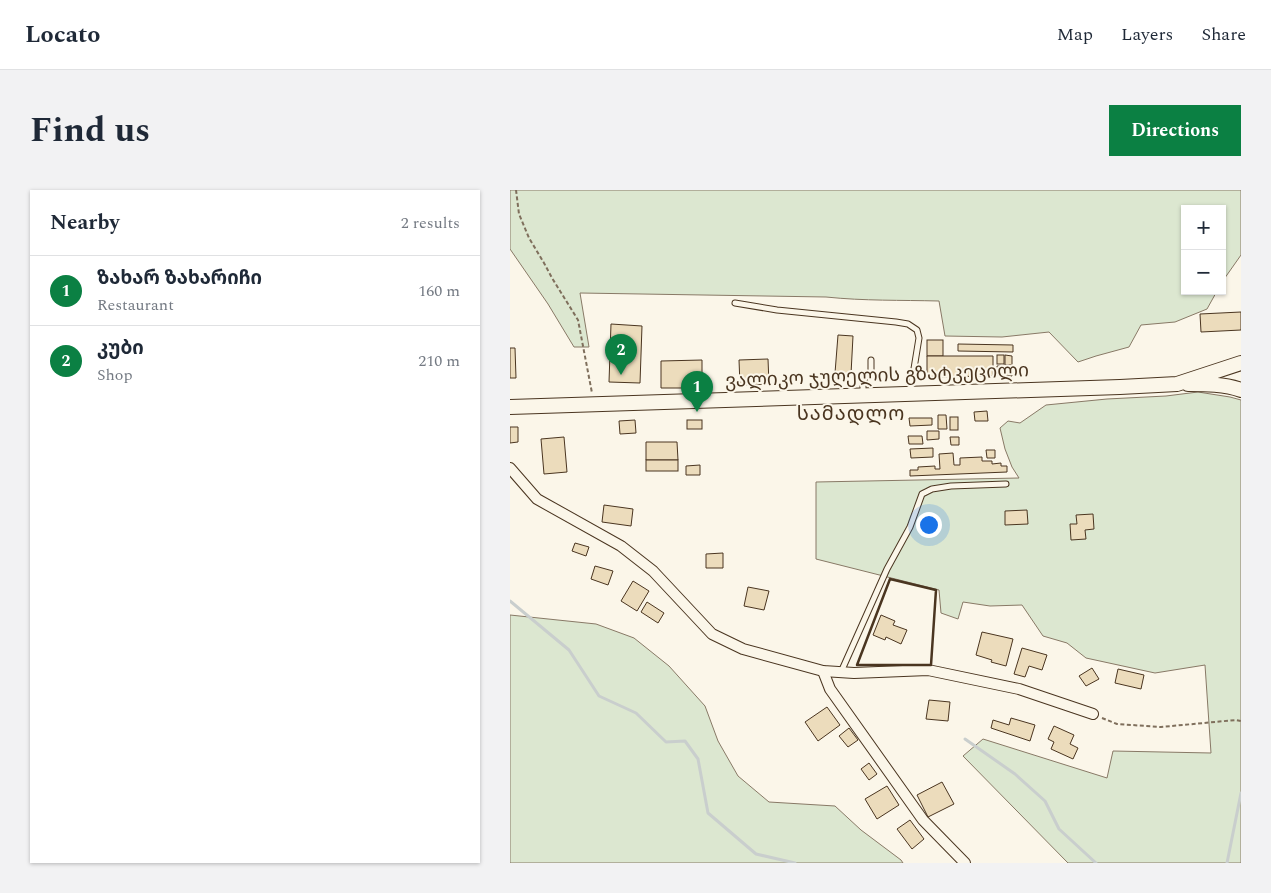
<!DOCTYPE html>
<meta charset="utf-8">
<style>
:root{--surface:#fff;--page:#f2f2f3;--text:#1f2937;--muted:#747a83;--line:#e0e1e3;--accent:#0b8043}
body{margin:0;font-family:Spectral,"Noto Sans Georgian",serif;background:var(--page);color:var(--text)}
.controls{position:absolute;right:15px;top:15px;display:grid;overflow:hidden;border-radius:0px;box-shadow:0 1px 4px #0004}
.controls button{width:45px;height:45px;display:grid;place-items:center;padding:0;border:0;border-bottom:1px solid var(--line);background:var(--surface);color:var(--text);font:25px sans-serif}
.you{position:absolute;left:418px;top:334px;width:18px;height:18px;margin:-12px;border:4px solid #fff;border-radius:50%;background:#1a73e8;box-shadow:0 0 0 8px #1a73e833}
.badge{display:grid;place-items:center;width:32px;height:32px;border-radius:50%;background:var(--accent);color:#fff;font-size:16px;font-weight:700}
.pin{position:absolute;translate:-50% -41px;filter:drop-shadow(0 1px 2px #0008)}
.pin::after{content:'';position:absolute;top:26px;width:18px;height:15px;background:inherit;clip-path:polygon(0 0,100% 0,50% 100%)}
.list{margin:0;padding:0;list-style:none}
h2{display:flex;justify-content:space-between;align-items:center;height:65px;margin:0;padding:0 20px;font-size:21px}
h2 small{font-size:16px;font-weight:400;color:var(--muted)}
.list li{display:grid;grid-template-columns:32px 1fr auto;gap:15px;align-items:center;box-sizing:border-box;height:70px;padding:0 20px;border-top:1px solid var(--line)}
.list b{display:block;font-size:19px;white-space:nowrap}
.list p{margin:0;font-size:16px;white-space:nowrap;color:var(--muted)}
.list em{font-size:16px;font-style:normal;color:var(--muted)}
.map{position:relative;flex:none;width:731px;height:673px;overflow:hidden;border-radius:0px}
header{display:flex;align-items:center;gap:30px;box-sizing:border-box;height:70px;padding:0 25px;background:var(--surface);border-bottom:1px solid var(--line)}
header strong{font-size:24px}
nav{display:flex;gap:28px;margin-inline-start:auto;font-size:18px}
.intro{display:flex;align-items:center;justify-content:space-between;box-sizing:border-box;height:120px;padding:0 30px}
h1{margin:0;font-size:35px}
.button{padding:12px 22px;border-radius:0px;background:var(--accent);color:#fff;font-size:18px;font-weight:700}
main{display:flex;gap:30px;padding:0 30px}
aside{flex:1;background:var(--surface);border-radius:0px;box-shadow:0 1px 4px #0004}
.map>svg:first-child{display:block}
.green{fill:#dce7d0;stroke:#887966}
.lines{fill:none;stroke-linecap:round;stroke-linejoin:round}
.stream{stroke:#c9cecd;stroke-width:3}
.building{fill:#ecdcbc;stroke:#4a3520}
.service-casing{stroke:#4a3520;stroke-width:7}
.minor-casing{stroke:#4a3520;stroke-width:12}
.secondary-casing{stroke:#4a3520;stroke-width:16}
.path{stroke:#7f6f5c;stroke-width:2;stroke-dasharray:4 2.5;stroke-linecap:butt}
.service{stroke:#fbf6e9;stroke-width:5}
.minor{stroke:#fbf6e9;stroke-width:10}
.secondary{stroke:#fbf6e9;stroke-width:14}
.wall{stroke:#4a3520;stroke-width:2.5}
.labels{text-anchor:middle;dominant-baseline:central;stroke-width:4;stroke-linejoin:round;paint-order:stroke}
.street-label{font-size:19px;fill:#4a3520;stroke:#fbf6e9}
.neighbourhood-label{font-size:20px;letter-spacing:1px;fill:#4a3520;stroke:#fbf6e9}
</style>
<header>
<strong>Locato</strong>
<nav><a>Map</a><a>Layers</a><a>Share</a></nav>
</header>
<div class="intro"><h1>Find us</h1><a class="button">Directions</a></div>
<main>
<aside>
<h2>Nearby<small>2 results</small></h2>
<ul class="list">
<li><span class="badge">1</span><div><b>ზახარ ზახარიჩი</b><p>Restaurant</p></div><em>160 m</em></li>
<li><span class="badge">2</span><div><b>კუბი</b><p>Shop</p></div><em>210 m</em></li>
</ul>
</aside>
<div class="map">
<svg width="731" height="673" viewBox="0 0 731 673">
<rect width="100%" height="100%" fill="#fbf6e9"/>
<g class="green">
<path d="M0 0H731V65L712 92V19H675V101H707L697 119 665 132 631 135 619 157 586 166 568 172 539 142 492 147 435 146 429 111C391 110 354 111 316 107L70 103 79 157H64L38 114 0 59Z"/>
<path d="M688 202 720 207 731 210V673H558L453 566 473 549 597 588 603 561 701 563 695 475 645 483 576 468 557 453 533 446 512 415 480 416 453 412 448 429 431 423 429 400 306 369V292L509 288 502 277 495 259 490 238 498 231 510 233 536 215 597 209 656 206Z"/>
<path d="M0 425 86 434 124 448 159 476 195 516 208 551 228 586 259 612 325 616 351 640 391 670 393 673H0Z"/>
</g>
<g class="lines">
<g class="stream">
<path d="M0 411 59 460 89 506 126 523 156 552 175 551 188 569 198 623 246 664 285 673"/>
<path d="M455 549 505 584 535 611 549 639 586 673"/>
<path d="M717 673 731 603"/>
</g>
</g>
<g class="building">
<path d="M731 122V140L691 142 690 124Z"/>
<path d="M101 134 132 136 130 193 99 192Z"/>
<path d="M328 145 343 146 341 184 325 183Z"/>
<rect x="417" y="150" width="16" height="16"/>
<path d="M448 154 503 155V162L448 161Z"/>
<path d="M0 158H5L6 188H0Z"/>
<rect x="487" y="165" width="7" height="9"/>
<path d="M495 165 502 166V175H495Z"/>
<path d="M417 166H483V186L417 187Z"/>
<path d="M258 169 259 194 230 195 229 170Z"/>
<path d="M192 170V198H151V171Z"/>
<path d="M487 176H494V186L487 185Z"/>
<path d="M495 176H502V186L494 185Z"/>
<path d="M477 221 478 231H465L464 222Z"/>
<path d="M428 225H436L437 239H428Z"/>
<rect x="440" y="227" width="8" height="13"/>
<path d="M399 228H422V235L400 236Z"/>
<path d="M125 230 126 243 110 244 109 231Z"/>
<rect x="177" y="230" width="15" height="9"/>
<path d="M0 237H8V252L0 253Z"/>
<path d="M417 241H429V249L417 250Z"/>
<path d="M398 246H412L413 254H399Z"/>
<path d="M54 247 57 282 34 284 31 249Z"/>
<path d="M440 247H449V255H441Z"/>
<path d="M136 252H167L168 270H136Z"/>
<path d="M423 258V267L401 268 400 259Z"/>
<path d="M476 260H485V268H477Z"/>
<path d="M443 263 444 275H450V268L472 267V271H482V274L491 273V276H497V282L400 286V280H408V277L425 276V279H430L429 264Z"/>
<rect x="136" y="270" width="32" height="11"/>
<path d="M190 275V285H176V276Z"/>
<path d="M94 315 123 319 121 336 92 332Z"/>
<path d="M517 320 518 334 495 335V321Z"/>
<path d="M583 324 584 339 575 340 576 349 561 350 560 334H567L566 325Z"/>
<path d="M65 353 79 357 76 366 62 361Z"/>
<path d="M213 363V378H196V364Z"/>
<path d="M85 376 103 381 98 395 81 389Z"/>
<path d="M123 391 139 401 127 421 111 411Z"/>
<path d="M238 397 259 401 254 420 234 416Z"/>
<path d="M137 412 154 423 148 433 131 422Z"/>
<path d="M371 425 385 431 383 435 397 440 391 454 376 447 375 450 363 445Z"/>
<path d="M472 442 503 449 496 476 481 472 482 470 466 465Z"/>
<path d="M512 458 537 465 532 480 519 476 515 487 504 484Z"/>
<path d="M582 478 589 489 576 496 569 486Z"/>
<path d="M608 479 634 485 631 499 605 493Z"/>
<path d="M419 510 440 512 438 531 416 529Z"/>
<path d="M317 517 330 535 308 551 295 532Z"/>
<path d="M501 528 525 535 520 551 481 538 483 530 499 535Z"/>
<path d="M544 536 564 545 560 554 568 558 563 569 541 559 544 552 538 549Z"/>
<path d="M339 538 348 550 338 557 329 546Z"/>
<path d="M359 573 367 584 359 590 351 579Z"/>
<path d="M432 592 444 614 418 627 407 605Z"/>
<path d="M377 596 389 615 367 629 355 609Z"/>
<path d="M400 630 414 649 402 659 387 639Z"/>
</g>
<g class="lines">
<g class="service-casing">
<g id="service">
<path d="M225 113 267 120 386 132 398 134 407 140 409 148 400 203"/>
<path d="M353 205V191L361 181V170"/>
<path d="M331 482 377 379 400 337 412 304 422 299 441 296 496 294"/>
</g>
</g>
<g class="minor-casing">
<g id="minor">
<path d="M0 278 27 309 111 356 143 381 202 444 233 459 313 481 344 483 418 480 509 499 583 524"/>
<path d="M313 481 320 499 413 630 455 673"/>
</g>
</g>
<g class="secondary-casing">
<g id="secondary">
<path d="M678 194C695 194 715 194 731 200"/>
<path d="M0 217 610 197 667 194 731 173"/>
</g>
</g>
<g class="path">
<path d="M6 0 9 24 19 48 34 73 42 88 68 130 82 203"/>
<path d="M592 528 607 534 651 537 726 530 731 531"/>
</g>
<use href="#service" class="service"/>
<use href="#minor" class="minor"/>
<use href="#secondary" class="secondary"/>
<path class="wall" d="M380 389 426 400 421 475H347Z"/>
</g>
<g class="labels">
<g class="street-label">
<text transform="translate(367 186) rotate(-2)">ვალიკო ჯუღელის გზატკეცილი</text>
</g>
<g class="neighbourhood-label">
<text x="341" y="224">სამადლო</text>
</g>
</g>
</svg>
<div class="controls">
<button>+</button>
<button>−</button>
</div>
<div class="you"></div>
<div class="pin badge" style="left:187px;top:222px">1</div>
<div class="pin badge" style="left:111px;top:185px">2</div>
</div>
</main>
